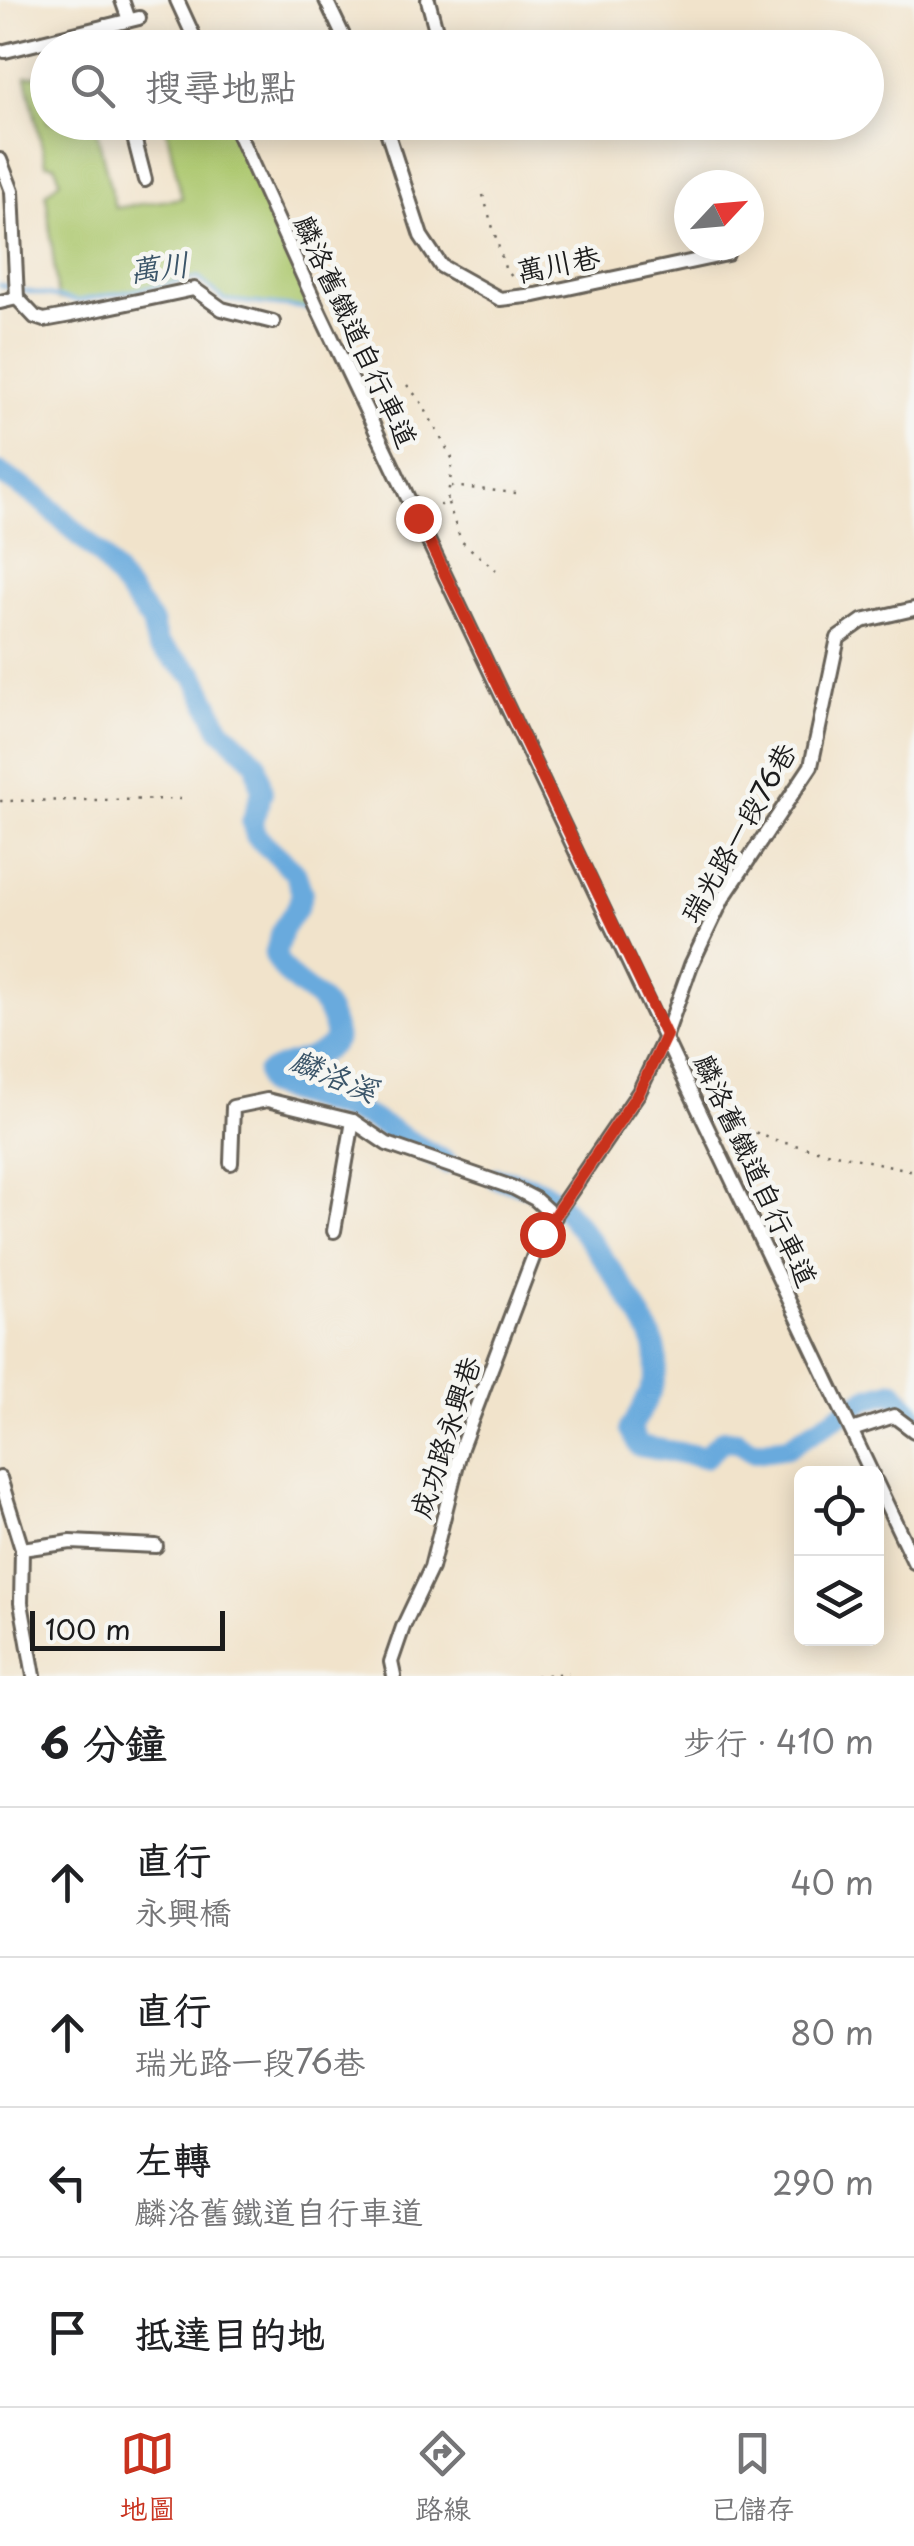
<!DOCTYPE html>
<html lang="zh-TW">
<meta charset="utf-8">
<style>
:root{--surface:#fff;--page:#f2f2f2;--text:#202124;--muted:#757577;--line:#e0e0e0;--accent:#c8321e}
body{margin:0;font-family:"Playpen Sans","LXGW WenKai TC",sans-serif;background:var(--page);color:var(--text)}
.controls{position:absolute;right:30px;bottom:30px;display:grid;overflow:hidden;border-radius:15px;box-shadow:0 5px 25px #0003}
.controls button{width:90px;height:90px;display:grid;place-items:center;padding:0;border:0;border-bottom:2px solid var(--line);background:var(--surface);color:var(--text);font:50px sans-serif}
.compass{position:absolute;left:674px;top:170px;width:90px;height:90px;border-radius:50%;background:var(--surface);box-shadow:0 5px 25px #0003;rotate:64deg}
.scale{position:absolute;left:30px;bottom:25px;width:195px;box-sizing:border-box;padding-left:10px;border:5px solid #1c1c1c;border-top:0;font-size:28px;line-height:35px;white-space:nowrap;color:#1c1c1c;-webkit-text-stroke:8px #f6f6f2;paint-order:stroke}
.stop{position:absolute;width:30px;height:30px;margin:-22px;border:8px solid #c8321e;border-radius:50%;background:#fff}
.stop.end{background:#c8321e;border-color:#fff;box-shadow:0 2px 10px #0008}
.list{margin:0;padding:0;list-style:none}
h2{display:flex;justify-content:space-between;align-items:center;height:130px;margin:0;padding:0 40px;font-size:42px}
h2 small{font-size:32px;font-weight:400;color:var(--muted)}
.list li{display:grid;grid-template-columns:65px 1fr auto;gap:30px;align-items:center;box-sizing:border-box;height:150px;padding:0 40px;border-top:2px solid var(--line)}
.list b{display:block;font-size:38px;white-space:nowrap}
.list p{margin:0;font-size:32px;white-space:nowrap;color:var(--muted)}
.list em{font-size:32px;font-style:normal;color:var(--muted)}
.icon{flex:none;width:55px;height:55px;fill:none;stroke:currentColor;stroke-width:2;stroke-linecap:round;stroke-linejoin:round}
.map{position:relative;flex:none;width:914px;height:1676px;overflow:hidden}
.search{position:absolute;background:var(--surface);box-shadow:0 5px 25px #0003;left:30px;right:30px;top:30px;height:110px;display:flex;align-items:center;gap:25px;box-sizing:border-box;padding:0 35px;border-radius:55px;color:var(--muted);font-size:38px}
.sheet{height:730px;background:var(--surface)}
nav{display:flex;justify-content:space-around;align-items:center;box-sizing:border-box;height:140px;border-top:2px solid var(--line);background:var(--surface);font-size:28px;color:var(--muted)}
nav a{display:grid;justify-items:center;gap:5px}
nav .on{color:var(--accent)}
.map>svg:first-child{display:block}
.green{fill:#acc76d;stroke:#647244;stroke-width:2.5}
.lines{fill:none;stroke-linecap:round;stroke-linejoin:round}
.stream{stroke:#69aadd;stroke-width:4}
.river{stroke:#69aadd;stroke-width:22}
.minor-casing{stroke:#676259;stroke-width:18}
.path{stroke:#676259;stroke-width:2.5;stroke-dasharray:2.5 8;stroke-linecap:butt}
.minor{stroke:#fff;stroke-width:12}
.route{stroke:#c8321e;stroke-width:12}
.labels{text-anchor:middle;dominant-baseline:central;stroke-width:9;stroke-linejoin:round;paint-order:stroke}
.street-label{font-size:28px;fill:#1c1c1c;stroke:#f6f6f2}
.water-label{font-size:30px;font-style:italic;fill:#3b5569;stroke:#f6f6f2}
</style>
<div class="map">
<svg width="914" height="1676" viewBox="0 0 914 1676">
<rect width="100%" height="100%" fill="#f6f6f2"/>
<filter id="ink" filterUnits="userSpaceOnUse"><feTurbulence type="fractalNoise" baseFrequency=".01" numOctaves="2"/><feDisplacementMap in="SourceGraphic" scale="20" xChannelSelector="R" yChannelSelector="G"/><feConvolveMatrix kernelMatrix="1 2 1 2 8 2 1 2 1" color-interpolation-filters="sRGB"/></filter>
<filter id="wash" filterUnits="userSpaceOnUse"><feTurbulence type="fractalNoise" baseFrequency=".0048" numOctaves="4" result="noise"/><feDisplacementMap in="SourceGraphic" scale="40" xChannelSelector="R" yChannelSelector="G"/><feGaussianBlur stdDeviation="2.25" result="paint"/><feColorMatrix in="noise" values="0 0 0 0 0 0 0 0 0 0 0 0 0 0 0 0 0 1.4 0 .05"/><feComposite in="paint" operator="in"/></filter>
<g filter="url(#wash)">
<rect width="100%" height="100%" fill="#f1e3cb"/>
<path class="green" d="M47 74 48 122 95 123 115 208 182 198 165 123H229L318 309 224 300 198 278 78 301 58 299 46 194 60 180 55 165 46 164 26 77Z"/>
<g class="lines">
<g class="stream">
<path d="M0 285 11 287"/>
<path d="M20 290 78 301 198 278 224 300 314 309"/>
</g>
<g class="river">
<path d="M0 473 39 498 101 555 152 623 157 645 195 676 220 728 256 762 262 792 252 822 256 836 295 872 302 893 298 906 282 930 275 955C296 998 328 984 336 1039 319 1063 290 1059 267 1074L270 1085 368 1117 447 1163"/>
<path d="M496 1178C512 1182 534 1185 547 1194 574 1212 650 1320 656 1351 661 1382 644 1404 630 1429L639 1446 705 1457 723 1440 737 1441 754 1452 788 1447 866 1399 894 1391 914 1416"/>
</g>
</g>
</g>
<g filter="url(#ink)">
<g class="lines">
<g class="minor-casing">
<g id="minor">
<path d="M122 0 129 20"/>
<path d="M177 0 199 48"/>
<path d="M326 0 349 48"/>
<path d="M428 0 437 34 446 48"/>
<path d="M105 26 110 48"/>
<path d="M577 48 620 40"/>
<path d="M5 51 139 18"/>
<path d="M130 122 145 180"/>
<path d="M233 122 318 309 872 1474"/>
<path d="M384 122 421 236 441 266 500 299 535 295 727 254"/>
<path d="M0 160 12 191 17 298 35 317 44 320 71 315 194 289 222 309 273 322"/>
<path d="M0 302 17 298"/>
<path d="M231 1163 233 1107 267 1100 353 1121 387 1144 514 1188 535 1199 555 1217"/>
<path d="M334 1231 353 1121"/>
<path d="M852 1430 894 1416 914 1431"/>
<path d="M0 1478 22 1549 21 1603 34 1676"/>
<path d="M876 1482 914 1562"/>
<path d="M22 1549 71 1542 156 1546"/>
<path d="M394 1676 391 1662 403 1627 431 1568 461 1448 542 1234 639 1092 666 1035 691 965 723 898 811 766 838 638 862 621 914 609"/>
</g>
</g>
<g class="path">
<path d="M483 195 505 268 516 282"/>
<path d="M407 385 421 402 453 460 447 502 428 512"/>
<path d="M451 486 516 493"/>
<path d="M448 503 461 541 496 570"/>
<path d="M0 801 188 799"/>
<path d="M717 1116 776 1141 914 1171"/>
<path d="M536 1676 568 1673"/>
</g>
<use href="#minor" class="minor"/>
</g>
</g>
<g class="lines" filter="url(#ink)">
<path class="route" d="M418 518 666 1035 639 1092 542 1234"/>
</g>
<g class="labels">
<g class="street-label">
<text transform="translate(558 263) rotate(-11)">萬川巷</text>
<text transform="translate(357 331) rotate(65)">麟洛舊鐵道自行車道</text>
<text transform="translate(737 832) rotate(-60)">瑞光路一段76巷</text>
<text transform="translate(757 1170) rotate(65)">麟洛舊鐵道自行車道</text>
<text transform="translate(444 1437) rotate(-72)">成功路永興巷</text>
</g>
<g class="water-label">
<text transform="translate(159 266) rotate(-7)">萬川</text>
<text transform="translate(335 1074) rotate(22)">麟洛溪</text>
</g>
</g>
</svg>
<div class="controls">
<button><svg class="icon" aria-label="locate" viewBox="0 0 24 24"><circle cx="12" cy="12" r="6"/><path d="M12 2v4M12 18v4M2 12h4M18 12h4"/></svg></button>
<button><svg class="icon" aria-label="layers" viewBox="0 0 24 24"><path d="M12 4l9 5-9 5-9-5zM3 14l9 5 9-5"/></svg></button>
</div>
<svg class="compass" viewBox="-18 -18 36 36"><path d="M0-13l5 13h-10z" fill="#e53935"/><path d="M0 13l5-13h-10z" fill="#757577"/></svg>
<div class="scale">100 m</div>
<div class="stop" style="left:542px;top:1234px"></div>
<div class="stop end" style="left:418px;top:518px"></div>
<div class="search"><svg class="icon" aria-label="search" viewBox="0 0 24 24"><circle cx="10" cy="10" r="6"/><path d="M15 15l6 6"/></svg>搜尋地點</div>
</div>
<section class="sheet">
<h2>6 分鐘<small>步行 · 410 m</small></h2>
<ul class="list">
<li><svg class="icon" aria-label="ahead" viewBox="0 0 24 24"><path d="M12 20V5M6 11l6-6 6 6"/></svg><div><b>直行</b><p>永興橋</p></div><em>40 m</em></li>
<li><svg class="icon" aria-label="ahead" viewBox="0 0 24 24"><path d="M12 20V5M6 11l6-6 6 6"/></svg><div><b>直行</b><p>瑞光路一段76巷</p></div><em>80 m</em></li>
<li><svg class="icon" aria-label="left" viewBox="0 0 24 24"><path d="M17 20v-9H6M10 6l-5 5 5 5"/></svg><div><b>左轉</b><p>麟洛舊鐵道自行車道</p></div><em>290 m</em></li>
<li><svg class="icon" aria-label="arrive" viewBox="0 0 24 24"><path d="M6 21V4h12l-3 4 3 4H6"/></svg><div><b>抵達目的地</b></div></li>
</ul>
</section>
<nav>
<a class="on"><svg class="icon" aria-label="map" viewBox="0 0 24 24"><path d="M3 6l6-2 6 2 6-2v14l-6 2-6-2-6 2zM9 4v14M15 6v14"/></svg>地圖</a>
<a><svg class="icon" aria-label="directions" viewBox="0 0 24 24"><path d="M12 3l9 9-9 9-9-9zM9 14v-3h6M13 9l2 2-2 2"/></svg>路線</a>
<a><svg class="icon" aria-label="saved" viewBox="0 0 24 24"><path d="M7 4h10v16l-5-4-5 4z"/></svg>已儲存</a>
</nav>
